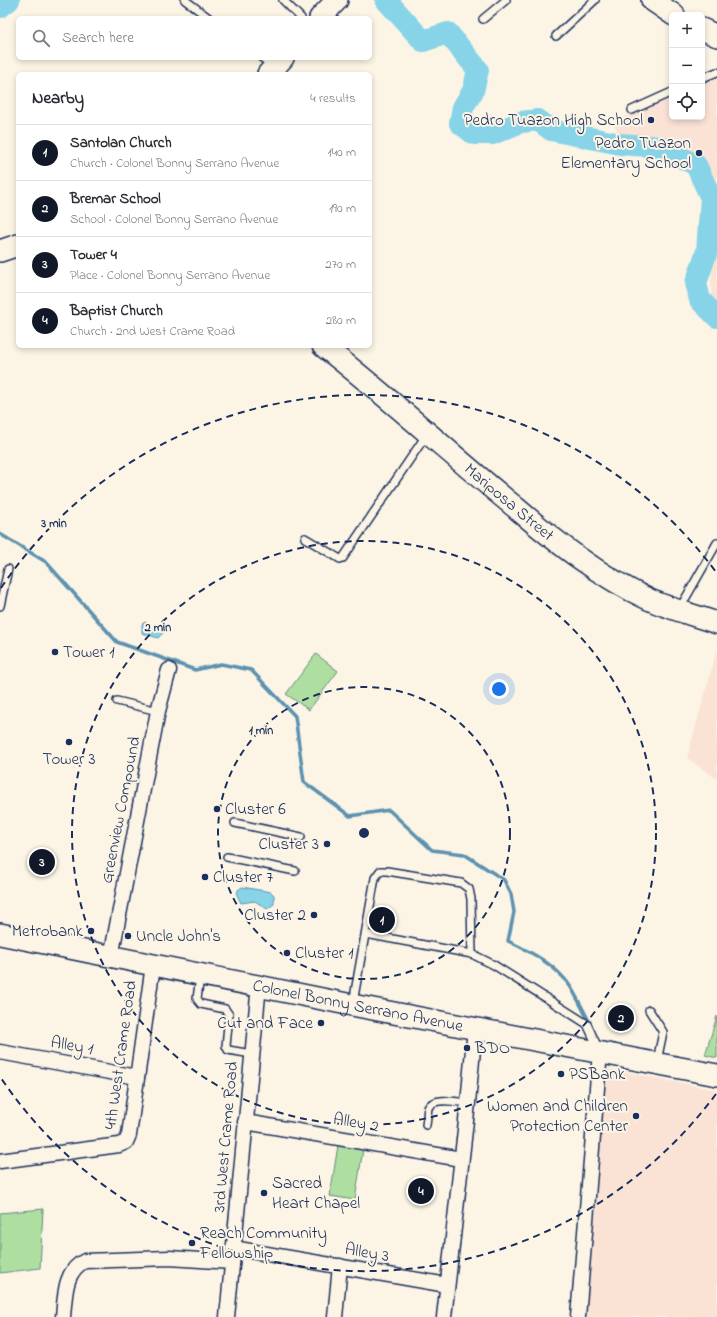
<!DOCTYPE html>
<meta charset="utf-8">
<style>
:root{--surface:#fff;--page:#f2f2f3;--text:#2b2b33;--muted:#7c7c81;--line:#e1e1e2;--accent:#111827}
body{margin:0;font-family:"Indie Flower",sans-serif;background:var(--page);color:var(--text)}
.controls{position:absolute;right:12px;top:12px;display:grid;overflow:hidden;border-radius:6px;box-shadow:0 2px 6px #0003}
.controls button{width:36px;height:36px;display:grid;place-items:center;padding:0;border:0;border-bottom:1px solid var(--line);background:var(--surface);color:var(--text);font:20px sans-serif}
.you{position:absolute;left:499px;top:689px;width:14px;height:14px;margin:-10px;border:3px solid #fff;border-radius:50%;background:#1a73e8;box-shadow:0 0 0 6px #1a73e833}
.badge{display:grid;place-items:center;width:26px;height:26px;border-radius:50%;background:var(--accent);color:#fff;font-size:13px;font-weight:700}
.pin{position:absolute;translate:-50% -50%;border:2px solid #fff;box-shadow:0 1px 4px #0006}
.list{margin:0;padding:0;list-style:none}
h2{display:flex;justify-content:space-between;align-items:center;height:52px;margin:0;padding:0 16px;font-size:17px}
h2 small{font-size:13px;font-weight:400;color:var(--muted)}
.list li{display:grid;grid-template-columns:26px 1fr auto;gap:12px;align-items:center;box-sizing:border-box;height:56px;padding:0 16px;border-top:1px solid var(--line)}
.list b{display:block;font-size:15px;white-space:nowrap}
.list p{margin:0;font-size:13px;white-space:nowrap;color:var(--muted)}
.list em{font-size:13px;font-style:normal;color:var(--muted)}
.icon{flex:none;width:22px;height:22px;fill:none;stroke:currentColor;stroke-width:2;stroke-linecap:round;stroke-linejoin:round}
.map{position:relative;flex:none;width:717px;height:1317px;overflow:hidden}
.search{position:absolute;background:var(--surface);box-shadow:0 2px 6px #0003;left:16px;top:16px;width:356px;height:44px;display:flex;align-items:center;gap:10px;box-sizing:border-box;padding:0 14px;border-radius:6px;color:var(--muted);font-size:15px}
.panel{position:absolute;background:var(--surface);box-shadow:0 2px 6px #0003;left:16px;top:72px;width:356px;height:276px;border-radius:6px}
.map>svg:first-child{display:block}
.built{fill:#fae3d5}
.green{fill:#aedfa0;stroke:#64877f}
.water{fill:#87d3e7;stroke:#5c91b0}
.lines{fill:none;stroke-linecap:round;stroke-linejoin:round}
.stream{stroke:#5c91b0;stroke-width:3.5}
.river{stroke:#87d3e7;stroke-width:22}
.lane-casing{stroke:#1b2f5e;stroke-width:10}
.street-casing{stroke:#1b2f5e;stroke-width:17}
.secondary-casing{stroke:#1b2f5e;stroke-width:24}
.lane{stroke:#fcf5e5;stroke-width:7}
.street{stroke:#fcf5e5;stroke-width:14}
.secondary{stroke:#fcf5e5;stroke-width:21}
.ring{fill:none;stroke:#1b2f5e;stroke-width:2;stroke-dasharray:7 5}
.poi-dot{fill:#1b2f5e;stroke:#fcf5e5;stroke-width:1.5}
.labels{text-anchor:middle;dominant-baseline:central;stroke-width:4;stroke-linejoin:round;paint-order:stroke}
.poi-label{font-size:17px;fill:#1b2f5e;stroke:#fcf5e5;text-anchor:start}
.street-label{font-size:17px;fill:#1b2f5e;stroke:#fcf5e5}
.centre{fill:#1b2f5e;stroke:#fcf5e5;stroke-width:2}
.ring-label{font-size:12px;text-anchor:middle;font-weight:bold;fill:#1b2f5e;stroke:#fcf5e5;stroke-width:4;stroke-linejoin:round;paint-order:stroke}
</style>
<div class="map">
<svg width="717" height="1317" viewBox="0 0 717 1317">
<rect width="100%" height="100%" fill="#fcf5e5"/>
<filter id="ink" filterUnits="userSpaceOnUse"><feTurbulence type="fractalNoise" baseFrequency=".025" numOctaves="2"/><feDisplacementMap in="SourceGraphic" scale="8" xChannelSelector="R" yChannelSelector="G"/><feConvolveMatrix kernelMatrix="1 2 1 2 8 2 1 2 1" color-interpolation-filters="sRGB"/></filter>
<g filter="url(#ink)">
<g class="built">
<path d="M717 74V188L699 163 663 144H620L614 122 672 95V117H702V81Z"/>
<path d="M717 221V310L712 304 711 282Z"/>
<path d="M717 650V779L687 758Z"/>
<path d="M604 1068 717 1090V1317H584Z"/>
</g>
<g class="green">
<path d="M316 654 338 671 309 710 286 694Z"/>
<path d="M717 1016V1058L705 1055Z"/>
<path d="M338 1145 363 1149 355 1200 330 1196Z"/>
<path d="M43 1209 40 1268 0 1273V1213Z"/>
</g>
<g class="water">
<path d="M145 622 152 627 162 628 163 633 158 638 142 633V624Z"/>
<path d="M242 887 271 892 274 895V904L267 909 255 901 241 903 237 895 238 890Z"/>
</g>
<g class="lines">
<path class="stream" d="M0 534 46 562 117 642 195 670 221 664 251 670 295 716 304 782 350 816 389 810 432 850 464 854 504 880 511 894 514 912 508 941C531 952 556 965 570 986 577 997 583 1010 589 1021"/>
<g class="river">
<path d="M386 0 423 41 448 33 478 70 473 91 463 107 460 123 474 134H492L521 122 538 120 551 130 620 144 661 147 696 165 711 198 707 251 696 283 700 300 717 317"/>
<path d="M0 7 9 0"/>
</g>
<g class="lane-casing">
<g id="lane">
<path d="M185 0 209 18"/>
<path d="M283 0 301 18"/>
<path d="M483 19 506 0"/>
<path d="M556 36 595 0"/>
<path d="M262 58 273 66"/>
<path d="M702 78 717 72"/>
<path d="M632 110 672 92"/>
<path d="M305 538 340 559 343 558 427 434"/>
<path d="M0 606 8 569"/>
<path d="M680 608 717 543"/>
<path d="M117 701 158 711"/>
<path d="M235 823 301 837"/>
<path d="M227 857 295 871"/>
<path d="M366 934 472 954 494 965 587 1024 599 1050"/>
<path d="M200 976 197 999 201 1004 225 1009 229 1015 226 1046 228 1050 252 1054"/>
<path d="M353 1003 375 878 380 871H387L461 883 469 889 471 899 472 954"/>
<path d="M649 1010 663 1032 657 1061"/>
<path d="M426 1125C427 1120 427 1113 428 1108 433 1096 458 1102 468 1103"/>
</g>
</g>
<g class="street-casing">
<g id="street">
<path d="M111 957 158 711 169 670"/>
<path d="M0 1052 137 1077"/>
<path d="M245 1122 461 1159"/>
<path d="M0 1161 119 1145 126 1142 129 1135 153 965"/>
<path d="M233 1248 447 1285"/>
<path d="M63 1317C65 1297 64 1270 85 1261L169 1258 232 1262"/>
<path d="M227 1317 259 985"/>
<path d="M335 1317 340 1266"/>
<path d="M444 1317 468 1103 475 1028"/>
<path d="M578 1317 600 1052"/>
</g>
</g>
<g class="secondary-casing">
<g id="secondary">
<path d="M652 0 674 15"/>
<path d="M320 18 337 0"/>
<path d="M702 29 717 36"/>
<path d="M268 74 283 58"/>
<path d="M0 251 18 245"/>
<path id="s1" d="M323 346C389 397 450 454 515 507 556 542 599 576 648 599 670 609 694 615 717 623"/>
<path id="s2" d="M0 934 352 1005 717 1075"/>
</g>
</g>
<use href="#lane" class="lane"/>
<use href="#street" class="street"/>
<use href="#secondary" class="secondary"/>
</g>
</g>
<g class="ring">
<circle cx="364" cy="833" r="146"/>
<circle cx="364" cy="833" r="292"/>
<path d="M716 1094A438 438 0 0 1 1 1078M1 588A438 438 0 0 1 716 572"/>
</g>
<g class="poi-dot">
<circle cx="651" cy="120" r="4"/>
<circle cx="699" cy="153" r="4"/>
<circle cx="55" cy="652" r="4"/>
<circle cx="69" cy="742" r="4"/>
<circle cx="217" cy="809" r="4"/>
<circle cx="327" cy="844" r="4"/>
<circle cx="205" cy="877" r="4"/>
<circle cx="314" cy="915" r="4"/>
<circle cx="91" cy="931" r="4"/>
<circle cx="128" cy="936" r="4"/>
<circle cx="287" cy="953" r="4"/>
<circle cx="321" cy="1023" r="4"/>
<circle cx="467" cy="1048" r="4"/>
<circle cx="561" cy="1074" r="4"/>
<circle cx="636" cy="1116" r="4"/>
<circle cx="264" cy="1193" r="4"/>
<circle cx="192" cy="1243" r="4"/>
</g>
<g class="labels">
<g class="poi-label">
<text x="643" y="120" text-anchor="end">Pedro Tuazon High School</text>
<text x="691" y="143" text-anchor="end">Pedro Tuazon<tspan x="691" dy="20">Elementary School</tspan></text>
<text x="63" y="652">Tower 1</text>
<text x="69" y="759" text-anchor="middle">Tower 3</text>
<text x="225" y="809">Cluster 6</text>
<text x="319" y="844" text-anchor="end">Cluster 3</text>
<text x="213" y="877">Cluster 7</text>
<text x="306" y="915" text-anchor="end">Cluster 2</text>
<text x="83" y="931" text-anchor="end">Metrobank</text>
<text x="136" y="936">Uncle John's</text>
<text x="295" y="953">Cluster 1</text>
<text x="313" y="1023" text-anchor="end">Cut and Face</text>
<text x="475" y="1048">BDO</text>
<text x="569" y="1074">PSBank</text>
<text x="628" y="1106" text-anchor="end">Women and Children<tspan x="628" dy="20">Protection Center</tspan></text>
<text x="272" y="1183">Sacred<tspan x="272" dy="20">Heart Chapel</tspan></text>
<text x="200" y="1233">Reach Community<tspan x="200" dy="20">Fellowship</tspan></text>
</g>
<g class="street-label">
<text stroke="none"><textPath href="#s1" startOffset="243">Mariposa Street</textPath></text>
<text transform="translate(121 810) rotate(-79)">Greenview Compound</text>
<text stroke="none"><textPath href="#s2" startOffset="365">Colonel Bonny Serrano Avenue</textPath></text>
<text transform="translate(72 1046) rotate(10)">Alley 1</text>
<text transform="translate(121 1055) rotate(-82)">4th West Crame Road</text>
<text transform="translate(356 1123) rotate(10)">Alley 2</text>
<text transform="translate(226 1137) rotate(-85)">3rd West Crame Road</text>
<text transform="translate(367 1253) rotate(10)">Alley 3</text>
</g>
</g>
<circle cx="364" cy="833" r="6" class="centre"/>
<g class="ring-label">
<text x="54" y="527">3 min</text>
<text x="158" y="631">2 min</text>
<text x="261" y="734">1 min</text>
</g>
</svg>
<div class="controls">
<button>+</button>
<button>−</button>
<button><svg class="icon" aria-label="locate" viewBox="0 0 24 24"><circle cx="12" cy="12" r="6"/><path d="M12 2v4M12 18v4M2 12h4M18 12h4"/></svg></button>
</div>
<div class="you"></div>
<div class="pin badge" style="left:382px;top:920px">1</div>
<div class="pin badge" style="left:621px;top:1018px">2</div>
<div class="pin badge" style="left:42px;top:862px">3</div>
<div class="pin badge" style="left:421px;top:1191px">4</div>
<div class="search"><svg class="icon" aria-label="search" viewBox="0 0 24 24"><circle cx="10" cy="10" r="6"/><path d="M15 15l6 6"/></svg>Search here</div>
<section class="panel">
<h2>Nearby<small>4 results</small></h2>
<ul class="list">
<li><span class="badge">1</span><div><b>Santolan Church</b><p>Church · Colonel Bonny Serrano Avenue</p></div><em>140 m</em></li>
<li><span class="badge">2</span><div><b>Bremar School</b><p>School · Colonel Bonny Serrano Avenue</p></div><em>190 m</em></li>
<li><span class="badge">3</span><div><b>Tower 4</b><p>Place · Colonel Bonny Serrano Avenue</p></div><em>270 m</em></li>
<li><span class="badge">4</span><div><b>Baptist Church</b><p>Church · 2nd West Crame Road</p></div><em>280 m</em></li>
</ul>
</section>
</div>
